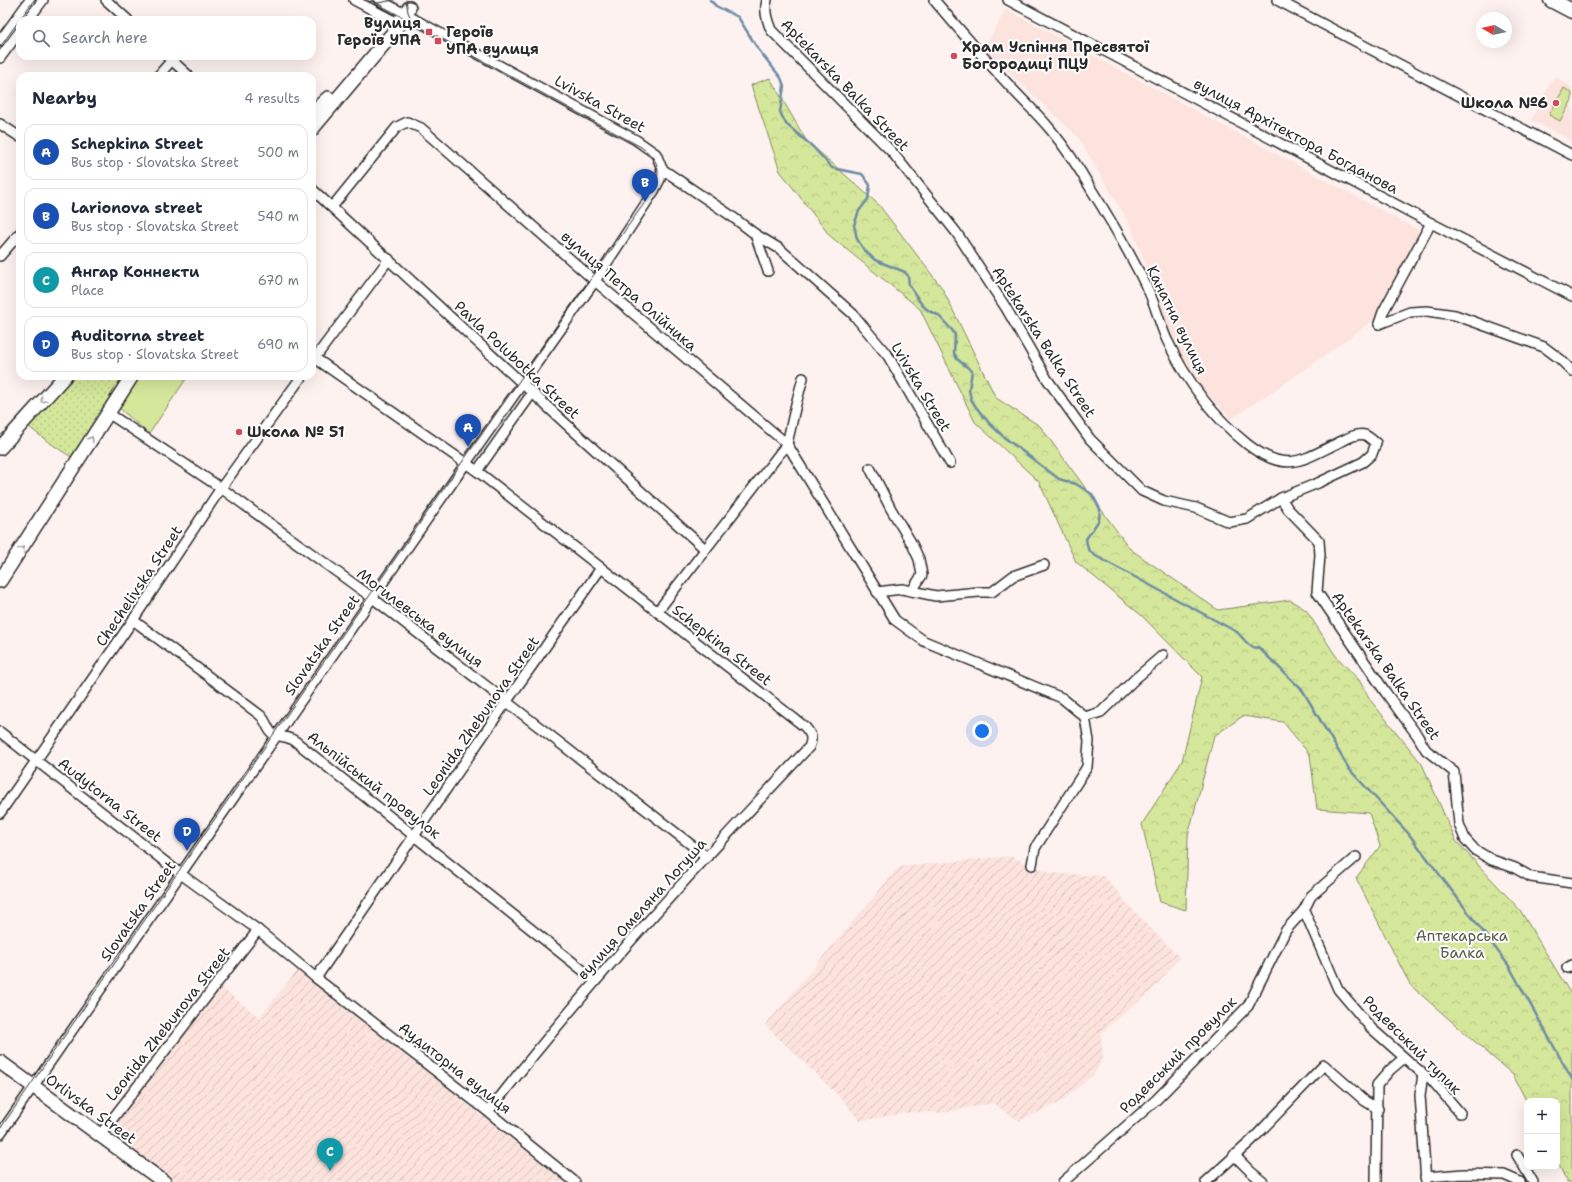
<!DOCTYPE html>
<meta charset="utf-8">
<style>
:root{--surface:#fff;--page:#f6f6f7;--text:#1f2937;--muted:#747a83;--line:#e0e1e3;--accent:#2563eb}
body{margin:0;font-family:"Shantell Sans",sans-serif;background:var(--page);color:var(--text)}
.controls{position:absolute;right:12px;bottom:12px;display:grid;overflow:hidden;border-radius:8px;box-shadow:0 4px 16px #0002}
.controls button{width:36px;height:36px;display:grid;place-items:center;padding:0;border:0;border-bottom:1px solid var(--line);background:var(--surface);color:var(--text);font:20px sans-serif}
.compass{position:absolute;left:1476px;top:12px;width:36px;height:36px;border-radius:50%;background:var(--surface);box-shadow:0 4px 16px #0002;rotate:279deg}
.you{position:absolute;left:982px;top:731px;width:14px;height:14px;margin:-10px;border:3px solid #fff;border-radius:50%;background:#1a73e8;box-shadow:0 0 0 6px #1a73e833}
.badge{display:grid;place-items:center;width:26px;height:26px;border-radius:50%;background:var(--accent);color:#fff;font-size:13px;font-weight:700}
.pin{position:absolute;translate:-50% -33px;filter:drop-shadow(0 1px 2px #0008)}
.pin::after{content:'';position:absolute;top:21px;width:14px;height:12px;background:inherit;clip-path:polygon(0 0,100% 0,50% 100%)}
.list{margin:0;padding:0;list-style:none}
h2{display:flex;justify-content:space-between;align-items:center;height:52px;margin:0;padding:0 16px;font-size:17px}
h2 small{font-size:13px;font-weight:400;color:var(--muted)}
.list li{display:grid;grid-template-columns:26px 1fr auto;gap:12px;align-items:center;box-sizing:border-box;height:56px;margin:0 8px 8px;padding:0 8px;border:1px solid var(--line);border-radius:12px}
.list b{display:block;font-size:15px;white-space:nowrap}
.list p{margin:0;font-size:13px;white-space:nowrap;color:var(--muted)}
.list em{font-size:13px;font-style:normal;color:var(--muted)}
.icon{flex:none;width:22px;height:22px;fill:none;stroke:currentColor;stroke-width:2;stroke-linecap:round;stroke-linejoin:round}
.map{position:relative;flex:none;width:1572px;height:1182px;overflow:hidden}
.search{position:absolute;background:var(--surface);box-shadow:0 4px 16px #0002;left:16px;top:16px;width:300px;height:44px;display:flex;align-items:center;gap:10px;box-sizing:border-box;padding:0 14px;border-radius:12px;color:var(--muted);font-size:15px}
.panel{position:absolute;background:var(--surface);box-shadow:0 4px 16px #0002;left:16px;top:72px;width:300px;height:308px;border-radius:12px}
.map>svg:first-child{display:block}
.built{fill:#fce3dd}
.industrial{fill:url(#industrial-furrows)}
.grass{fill:#d5e79b;stroke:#808963}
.forest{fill:url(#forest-crowns);stroke:#808963}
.park{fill:url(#park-dots);stroke:#808963}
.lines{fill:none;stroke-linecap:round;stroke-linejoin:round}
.stream{stroke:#6e8ca5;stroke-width:2.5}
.street-casing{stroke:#2b2b2b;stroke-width:12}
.secondary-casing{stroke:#2b2b2b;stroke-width:16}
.primary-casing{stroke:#2b2b2b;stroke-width:17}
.street{stroke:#fff;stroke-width:9}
.secondary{stroke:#fff;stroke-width:13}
.primary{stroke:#fff;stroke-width:14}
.tram{stroke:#2b2b2b;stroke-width:1}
.oneway{stroke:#a0a0a0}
.poi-dot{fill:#d1495b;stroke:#fff;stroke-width:1.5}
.labels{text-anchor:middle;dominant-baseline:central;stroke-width:4;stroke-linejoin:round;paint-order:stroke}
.poi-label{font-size:15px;font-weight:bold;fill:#2b2b2b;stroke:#fff;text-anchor:start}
.street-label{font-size:15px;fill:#2b2b2b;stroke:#fff}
.park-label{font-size:15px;fill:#565a47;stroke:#fff}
</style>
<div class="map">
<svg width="1572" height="1182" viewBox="0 0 1572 1182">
<defs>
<pattern id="industrial-furrows" width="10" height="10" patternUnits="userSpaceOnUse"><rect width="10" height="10" fill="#fce3dd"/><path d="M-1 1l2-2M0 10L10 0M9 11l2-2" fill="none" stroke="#d8c3be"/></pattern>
<pattern id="forest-crowns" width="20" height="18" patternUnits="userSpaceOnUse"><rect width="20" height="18" fill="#d5e79b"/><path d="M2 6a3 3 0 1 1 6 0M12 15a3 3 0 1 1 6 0" fill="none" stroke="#b7c686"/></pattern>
<pattern id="park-dots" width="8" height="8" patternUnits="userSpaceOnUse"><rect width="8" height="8" fill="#d5e79b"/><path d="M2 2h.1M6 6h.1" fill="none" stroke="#b7c686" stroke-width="1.8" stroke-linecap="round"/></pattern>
</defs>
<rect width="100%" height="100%" fill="#fef2f0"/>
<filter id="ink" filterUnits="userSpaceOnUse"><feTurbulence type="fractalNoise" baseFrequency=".025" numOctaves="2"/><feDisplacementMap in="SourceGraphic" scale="8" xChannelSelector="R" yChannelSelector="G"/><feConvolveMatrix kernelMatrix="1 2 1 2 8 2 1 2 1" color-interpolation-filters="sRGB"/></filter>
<g filter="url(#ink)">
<g class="built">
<path d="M1006 9 1422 232 1374 320 1307 368 1231 419 1191 376 1173 344 1159 298 1130 225 1078 137 984 49Z"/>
<path d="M1554 76 1572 87V141L1531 120Z"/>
</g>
<g class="industrial">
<path d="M1010 856 1050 873 1104 876 1135 912 1180 958 1150 992 1101 1033 1103 1058 1094 1075 1059 1103 1019 1121 993 1103 943 1113 912 1112 859 1121 843 1100 765 1025 899 867Z"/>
<path d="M298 970 565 1182H177L108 1132 219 986 259 1017Z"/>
</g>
<g class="grass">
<path d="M1564 88 1572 93V100L1560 121 1549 115Z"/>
<path d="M139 376H188L149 434 118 407Z"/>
</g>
<path class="forest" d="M770 78 806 140 879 205 942 288 996 398 1040 426 1130 549 1218 610 1290 600 1306 610 1336 656 1359 680 1371 701 1422 764 1456 841 1520 910 1572 996V1182H1567L1557 1161V1101L1527 1102 1513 1075 1410 985 1356 878 1380 846 1369 813 1317 809 1310 755 1283 722 1243 716 1214 736 1188 836 1186 910 1160 902 1142 824 1182 761 1202 677 1141 615 1076 562 1039 482 975 422 920 309 830 236 780 171 751 85Z"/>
<path class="park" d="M64 376H124L71 457 47 441 20 420Z"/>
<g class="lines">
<path class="stream" d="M710 0 716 6 738 17 758 49 781 78 784 86 780 112 786 124 813 147 832 168 862 174 870 185 868 199 859 211 854 225 857 239 864 250 875 260 905 272 908 276 909 285 922 305 929 311 938 315 952 330 955 335 954 353 957 359 972 371 969 390 971 399 976 407 989 423 1005 438 1059 479 1076 484 1092 494 1100 509 1099 520 1086 539 1088 549 1094 555 1237 632 1248 644 1255 648 1258 647 1303 691 1349 769 1408 833 1509 966 1572 1079"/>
<g class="street-casing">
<g id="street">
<path d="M106 0 128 20"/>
<path d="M354 0 392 20 406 21"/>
<path d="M379 0 636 140 656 154 662 169 730 215 755 234 780 249 853 314 888 356 950 463"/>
<path d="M767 0C764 11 767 20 771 30L892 152 956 232 1006 308 1047 379 1090 439 1142 491 1164 501 1196 508 1229 522 1247 519 1281 498 1288 509 1319 541 1320 555 1317 592 1386 693 1417 735 1426 750 1454 772 1459 824 1465 839 1475 850 1492 860 1515 868 1531 877 1572 883"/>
<path d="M934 0C958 28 982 56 1007 83 1021 99 1037 113 1050 129 1065 147 1079 168 1091 189 1112 222 1132 257 1149 292 1156 307 1160 325 1167 340 1186 380 1212 416 1247 444 1287 475 1302 460 1342 441 1348 438 1357 433 1365 435 1368 436 1373 441 1376 443L1372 454 1363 462 1318 483 1281 498"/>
<path d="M1008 0 1431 223 1572 296"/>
<path d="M1277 0 1572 155"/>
<path d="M28 20 43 0"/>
<path d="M0 41 30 0"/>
<path d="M167 56 189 76"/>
<path d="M0 58 20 31"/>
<path d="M158 76 172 60"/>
<path d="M0 124 20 137"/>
<path d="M312 189 565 423 705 549"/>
<path d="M332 207 397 127 407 122 421 128 595 281 787 444 895 620 924 641 1062 698 1085 717 1089 741 1087 767 1035 848 1032 865"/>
<path d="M755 234 768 271"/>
<path d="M0 256 20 233"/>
<path d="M1379 324 1410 312 1427 311 1455 315 1544 347 1560 359 1572 371"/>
<path d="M1379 324 1383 312 1431 223"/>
<path d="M312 356 477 471 805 727C811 734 813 738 809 747 700 863 591 980 493 1106L486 1110"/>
<path d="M312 362 389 259"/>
<path d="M108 413 221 488 370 596 707 857"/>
<path d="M870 468 891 509 912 544 919 559 922 575 912 591"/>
<path d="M477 471 533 392"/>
<path d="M877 592 902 589 936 596 979 592H992L1013 576 1044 565"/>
<path d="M657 612 787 444 796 404 803 378"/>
<path d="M133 620 260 715C267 721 267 730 273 734 279 737 287 736 295 741L595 980"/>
<path d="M1085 717 1101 712 1135 679 1163 655"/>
<path d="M0 732 178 872 258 930 316 978 486 1110 575 1182"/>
<path d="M0 813 133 620 221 488 302 376"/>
<path d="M1304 910 1338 989 1371 1028 1423 1074 1431 1079 1460 1113"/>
<path d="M1567 968 1572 965"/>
<path d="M316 978 507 701 601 568"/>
<path d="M1423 1074 1420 1095 1426 1182"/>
<path d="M0 1134 466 463 595 281 654 191 660 179 662 169"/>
<path d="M100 1135 258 930"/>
<path d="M1234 1155 1250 1171 1263 1182"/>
<path d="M1517 1155 1533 1182"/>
<path d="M1425 1177 1464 1174 1504 1175 1520 1182"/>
<path d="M1063 1182 1156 1100 1248 1006 1286 930 1304 910 1311 896 1356 857"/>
<path d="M1206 1182 1252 1140 1324 1065 1365 1101 1378 1109"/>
<path d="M1376 1182 1377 1085 1390 1070 1404 1058"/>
</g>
</g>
<g class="secondary-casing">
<g id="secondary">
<path d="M312 113 328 98"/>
<path d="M312 129 393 33 409 8"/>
<path d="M0 448 65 376"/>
<path d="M0 581 132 376"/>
<path d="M0 1062 164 1182"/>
</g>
</g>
<g class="primary-casing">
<path id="primary" d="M1551 0 1572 11"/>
</g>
<use href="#street" class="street"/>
<use href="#secondary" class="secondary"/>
<use href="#primary" class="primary"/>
<g class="tram">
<path d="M364 0 378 3 394 0"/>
<path d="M406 0 408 12 413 24"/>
<path d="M0 47 34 0"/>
<path d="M0 1129 458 468 645 202C660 180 666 164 641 147L371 0"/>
</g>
</g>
<defs><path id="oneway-chevron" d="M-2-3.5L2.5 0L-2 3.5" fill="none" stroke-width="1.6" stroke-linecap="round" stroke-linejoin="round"/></defs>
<g class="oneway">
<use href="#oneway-chevron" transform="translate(43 400) rotate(132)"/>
<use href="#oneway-chevron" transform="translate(91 439) rotate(-58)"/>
<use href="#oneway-chevron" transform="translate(22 549) rotate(-57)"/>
</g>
</g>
<g class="poi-dot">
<rect x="425" y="28" width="8" height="8" rx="2"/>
<rect x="434" y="37" width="8" height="8" rx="2"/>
<circle cx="954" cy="56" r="4"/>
<circle cx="1556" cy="103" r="4"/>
<circle cx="239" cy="432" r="4"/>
</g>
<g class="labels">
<g class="poi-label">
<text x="421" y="23" text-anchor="end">Вулиця<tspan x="421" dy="17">Героїв УПА</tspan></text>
<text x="446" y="32">Героїв<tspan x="446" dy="17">УПА вулиця</tspan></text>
<text x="962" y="47">Храм Успіння Пресвятої<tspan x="962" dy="17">Богородиці ПЦУ</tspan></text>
<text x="1548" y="103" text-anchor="end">Школа №6</text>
<text x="247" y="432">Школа № 51</text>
</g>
<g class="street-label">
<text transform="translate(845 85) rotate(46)">Aptekarska Balka Street</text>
<text transform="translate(600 104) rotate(29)">Lvivska Street</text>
<text transform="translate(1296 136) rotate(28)">вулиця Архітектора Богданова</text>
<text transform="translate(629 291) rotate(41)">вулиця Петра Олійника</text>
<text transform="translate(1177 320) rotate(64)">Канатна вулиця</text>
<text transform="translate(1044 342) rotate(57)">Aptekarska Balka Street</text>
<text transform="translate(517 360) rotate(43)">Pavla Polubotka Street</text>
<text transform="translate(921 387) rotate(59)">Lvivska Street</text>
<text transform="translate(139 586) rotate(-56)">Chechelivska Street</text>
<text transform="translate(420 618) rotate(37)">Могилевська вулиця</text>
<text transform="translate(322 645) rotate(-55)">Slovatska Street</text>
<text transform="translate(722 645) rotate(38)">Schepkina Street</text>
<text transform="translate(1386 666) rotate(55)">Aptekarska Balka Street</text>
<text transform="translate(481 716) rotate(-55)">Leonida Zhebunova Street</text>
<text transform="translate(374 785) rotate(38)">Альпійський провулок</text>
<text transform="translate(110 800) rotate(38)">Audytorna Street</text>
<text transform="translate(642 909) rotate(-48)">вулиця Омеляна Логуша</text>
<text transform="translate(138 911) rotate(-55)">Slovatska Street</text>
<text transform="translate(168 1024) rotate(-52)">Leonida Zhebunova Street</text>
<text transform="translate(1412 1045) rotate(45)">Родевський тупик</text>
<text transform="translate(1178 1055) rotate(-45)">Родевський провулок</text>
<text transform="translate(455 1068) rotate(38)">Аудиторна вулиця</text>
<text transform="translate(91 1109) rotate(36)">Orlivska Street</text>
</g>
<g class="park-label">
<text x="1462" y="936">Аптекарська<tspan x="1462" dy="17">Балка</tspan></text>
</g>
</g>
</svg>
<div class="controls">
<button>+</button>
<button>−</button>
</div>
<svg class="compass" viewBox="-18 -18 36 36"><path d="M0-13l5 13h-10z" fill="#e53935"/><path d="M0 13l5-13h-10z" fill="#747a83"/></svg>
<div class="you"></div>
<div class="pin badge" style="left:468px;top:447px;background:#1a4fb4">A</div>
<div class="pin badge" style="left:645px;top:202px;background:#1a4fb4">B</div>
<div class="pin badge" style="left:330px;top:1171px;background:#0f9aa8">C</div>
<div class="pin badge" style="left:187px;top:851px;background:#1a4fb4">D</div>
<div class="search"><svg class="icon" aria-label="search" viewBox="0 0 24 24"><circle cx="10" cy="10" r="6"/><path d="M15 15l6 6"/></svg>Search here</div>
<section class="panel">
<h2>Nearby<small>4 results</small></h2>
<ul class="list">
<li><span class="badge" style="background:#1a4fb4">A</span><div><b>Schepkina Street</b><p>Bus stop · Slovatska Street</p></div><em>500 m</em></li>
<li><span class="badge" style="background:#1a4fb4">B</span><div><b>Larionova street</b><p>Bus stop · Slovatska Street</p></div><em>540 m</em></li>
<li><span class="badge" style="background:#0f9aa8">C</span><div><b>Ангар Коннекти</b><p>Place</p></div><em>670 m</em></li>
<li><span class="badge" style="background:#1a4fb4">D</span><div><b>Auditorna street</b><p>Bus stop · Slovatska Street</p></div><em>690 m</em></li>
</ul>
</section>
</div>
